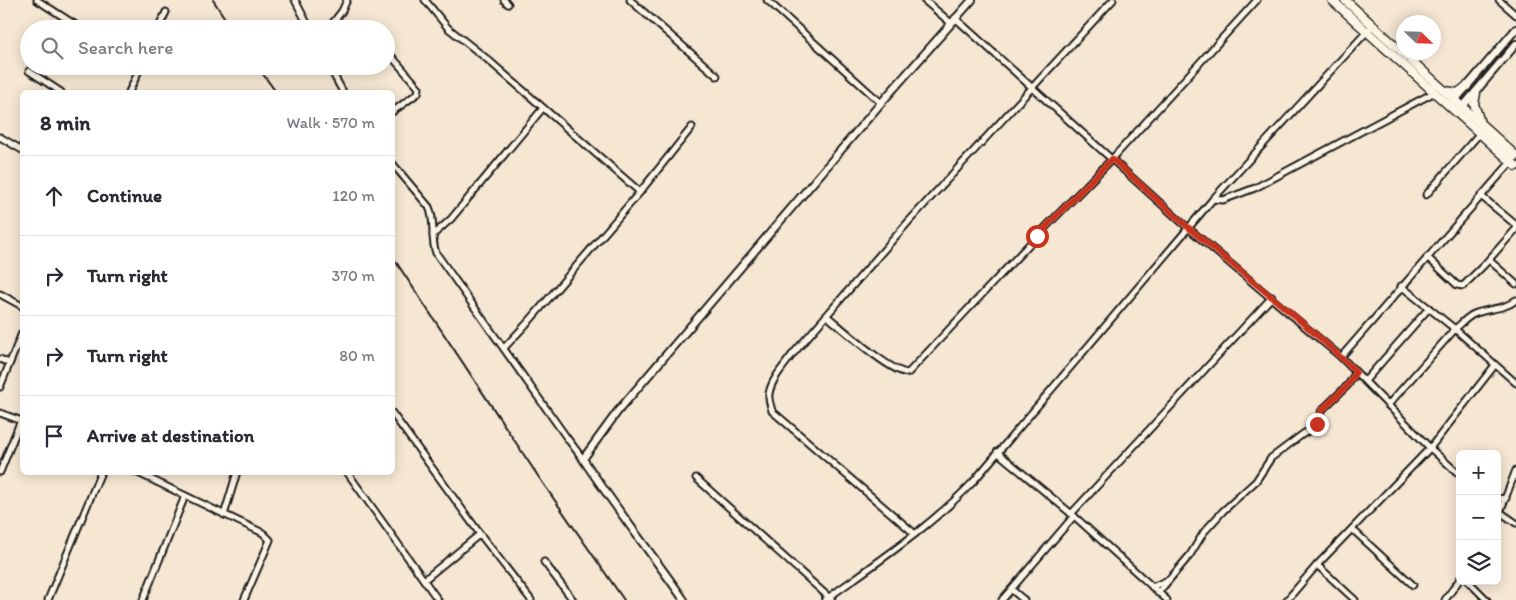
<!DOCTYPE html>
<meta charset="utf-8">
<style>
:root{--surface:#fff;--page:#f7f7f7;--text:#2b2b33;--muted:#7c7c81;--line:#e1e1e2}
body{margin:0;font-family:Itim,sans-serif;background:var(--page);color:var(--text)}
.controls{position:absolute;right:15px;bottom:15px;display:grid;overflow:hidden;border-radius:8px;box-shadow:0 2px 12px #0003}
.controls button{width:45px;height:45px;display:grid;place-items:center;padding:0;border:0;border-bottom:1px solid var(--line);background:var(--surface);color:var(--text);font:25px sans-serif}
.compass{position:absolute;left:1396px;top:15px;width:45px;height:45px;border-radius:50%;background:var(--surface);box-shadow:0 2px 12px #0003;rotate:113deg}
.stop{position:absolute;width:15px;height:15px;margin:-11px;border:4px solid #c8321e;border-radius:50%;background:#fff}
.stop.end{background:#c8321e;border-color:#fff;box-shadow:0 1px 5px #0008}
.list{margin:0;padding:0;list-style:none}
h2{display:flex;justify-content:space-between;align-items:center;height:65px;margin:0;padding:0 20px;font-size:21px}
h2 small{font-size:16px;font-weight:400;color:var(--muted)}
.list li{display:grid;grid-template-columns:32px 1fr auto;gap:15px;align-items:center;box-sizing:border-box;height:80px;padding:0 20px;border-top:1px solid var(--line)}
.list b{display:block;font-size:19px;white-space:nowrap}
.list em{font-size:16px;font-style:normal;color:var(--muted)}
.icon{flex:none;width:28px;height:28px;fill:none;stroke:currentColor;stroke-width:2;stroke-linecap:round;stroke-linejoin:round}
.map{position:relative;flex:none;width:1516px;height:600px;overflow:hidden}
.search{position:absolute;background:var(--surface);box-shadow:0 2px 12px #0003;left:20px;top:20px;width:375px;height:55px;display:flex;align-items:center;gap:12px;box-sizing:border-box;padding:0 18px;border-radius:28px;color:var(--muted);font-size:19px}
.panel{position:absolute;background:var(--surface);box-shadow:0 2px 12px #0003;left:20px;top:90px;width:375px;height:385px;border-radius:8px}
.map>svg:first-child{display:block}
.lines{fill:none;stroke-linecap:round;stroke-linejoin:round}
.minor-casing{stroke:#1c1c1c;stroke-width:9}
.tertiary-casing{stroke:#1c1c1c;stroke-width:10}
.primary-casing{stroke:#1c1c1c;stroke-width:11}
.minor{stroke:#fcf5e5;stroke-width:5}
.tertiary{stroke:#fcf5e5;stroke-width:6}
.primary{stroke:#fcf5e5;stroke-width:8}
.rail{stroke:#1c1c1c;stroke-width:2}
.route{stroke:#c8321e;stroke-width:6}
</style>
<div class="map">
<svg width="1516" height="600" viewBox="0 0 1516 600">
<rect width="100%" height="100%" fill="#f6e7d3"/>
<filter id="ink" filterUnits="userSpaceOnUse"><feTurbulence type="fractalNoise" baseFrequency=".02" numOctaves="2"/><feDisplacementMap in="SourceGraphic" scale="10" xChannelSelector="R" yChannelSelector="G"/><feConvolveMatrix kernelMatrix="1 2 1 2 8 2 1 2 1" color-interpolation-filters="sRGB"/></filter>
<g filter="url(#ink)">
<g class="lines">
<g class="minor-casing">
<g id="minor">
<path d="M37 0 82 29"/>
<path d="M295 0 310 29"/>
<path d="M425 0 448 28 487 59 640 192"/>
<path d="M504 0 508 4"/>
<path d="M630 0 717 76"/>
<path d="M767 0 881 103"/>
<path d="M924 0 951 23"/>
<path d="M1499 0 1516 15"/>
<path d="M955 18 1188 228 1341 357 1430 448 1460 475"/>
<path d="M158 29 166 12"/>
<path d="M328 29 342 11 347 0"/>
<path d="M386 50 419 88 418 93 392 112"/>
<path d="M329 66 343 92"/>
<path d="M29 71 61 92"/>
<path d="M129 92 141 66"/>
<path d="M0 137 22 150"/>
<path d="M392 163 429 207C436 222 430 238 436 253L567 438 583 459"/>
<path d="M1426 195 1480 133"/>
<path d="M1481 196 1516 225"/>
<path d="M1213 199 1223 200 1255 188 1435 92"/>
<path d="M433 235 451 219 543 108"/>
<path d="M1427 257 1457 285 1463 286 1484 265 1516 229"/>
<path d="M1489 260 1516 284"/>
<path d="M1401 286 1455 329 1516 383"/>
<path d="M0 294 22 306"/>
<path d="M827 316C843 329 890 372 908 373L1037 236 1112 159 1257 0"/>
<path d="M504 348 531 319 640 192 692 127"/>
<path d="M1341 357 1511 162"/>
<path d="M0 359 9 363"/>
<path d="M1365 381 1429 308"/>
<path d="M0 387 22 333"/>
<path d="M1388 405 1455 329C1461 324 1467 317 1474 314 1488 308 1504 310 1516 300"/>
<path d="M0 413 22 421"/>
<path d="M392 413 480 534 531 600"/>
<path d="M997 452 1074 516 1167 600"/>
<path d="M0 472 21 420"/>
<path d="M136 472 263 533 270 540 244 600"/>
<path d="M347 472 438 600"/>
<path d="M696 478 832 600"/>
<path d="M1497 499 1506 498"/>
<path d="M1497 510 1516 523"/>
<path d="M1071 514 1272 297"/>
<path d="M224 515 237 472"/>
<path d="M1497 520 1516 470"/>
<path d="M1352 529 1413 585"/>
<path d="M915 534 772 411C771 406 768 400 769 394 771 380 784 366 792 355L910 220 1113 0"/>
<path d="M544 562 573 600"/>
<path d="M1317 565 1355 600"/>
<path d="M424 580 480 534"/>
<path d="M1468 581 1487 600"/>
<path d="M1152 587 1168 580"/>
<path d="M1012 590 1024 600"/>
<path d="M1158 593 1190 555 1204 532 1223 511 1256 481 1271 458 1303 434 1314 428 1322 410 1348 385 1356 372"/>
<path d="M48 600 101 472"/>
<path d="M143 600 185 496"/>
<path d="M825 600C876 563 929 528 973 482L1213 199 1373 25"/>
<path d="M1002 600 1074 516"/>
<path d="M1287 600 1317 565 1430 448 1495 365"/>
<path d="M1445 600 1460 579"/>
</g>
</g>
<g class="tertiary-casing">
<g id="tertiary">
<path d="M1452 104 1516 29"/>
<path d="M1460 110 1516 44"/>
<path d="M684 600C651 553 615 507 583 459L618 411 881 103 972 0"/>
</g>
</g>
<g class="primary-casing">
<g id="primary">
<path d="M1332 0 1516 166"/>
<path d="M1345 0 1516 156"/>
<path d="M1446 91 1458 93 1467 86"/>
<path d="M1476 93 1474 104 1479 119"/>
</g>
</g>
<use href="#minor" class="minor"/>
<use href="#tertiary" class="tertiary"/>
<use href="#primary" class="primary"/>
<g class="rail">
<path d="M213 0 232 29"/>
<path d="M257 66 276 92"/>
<path d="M392 256 540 479 624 600"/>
</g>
</g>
</g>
<g class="lines" filter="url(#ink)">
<path class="route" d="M1037 236 1112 159C1138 182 1163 206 1189 228 1244 276 1304 320 1356 372L1348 385 1322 410 1317 424"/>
</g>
</svg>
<div class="controls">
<button>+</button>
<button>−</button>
<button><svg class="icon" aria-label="layers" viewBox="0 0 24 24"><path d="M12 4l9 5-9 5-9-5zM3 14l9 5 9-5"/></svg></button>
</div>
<svg class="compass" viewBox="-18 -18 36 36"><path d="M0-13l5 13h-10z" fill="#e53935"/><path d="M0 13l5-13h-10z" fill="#7c7c81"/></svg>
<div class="stop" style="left:1037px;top:236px"></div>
<div class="stop end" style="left:1317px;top:424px"></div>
<div class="search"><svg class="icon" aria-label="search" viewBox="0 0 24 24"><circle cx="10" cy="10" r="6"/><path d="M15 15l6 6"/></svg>Search here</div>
<section class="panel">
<h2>8 min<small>Walk · 570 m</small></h2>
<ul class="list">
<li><svg class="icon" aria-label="ahead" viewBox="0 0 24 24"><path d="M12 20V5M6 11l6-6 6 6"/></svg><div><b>Continue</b></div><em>120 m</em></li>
<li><svg class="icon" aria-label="right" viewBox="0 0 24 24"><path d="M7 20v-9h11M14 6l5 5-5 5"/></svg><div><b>Turn right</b></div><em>370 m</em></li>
<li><svg class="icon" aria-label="right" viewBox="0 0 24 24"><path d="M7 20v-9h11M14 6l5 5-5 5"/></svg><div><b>Turn right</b></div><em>80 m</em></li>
<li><svg class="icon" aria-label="arrive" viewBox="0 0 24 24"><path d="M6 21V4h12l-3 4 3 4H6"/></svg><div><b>Arrive at destination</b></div></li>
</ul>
</section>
</div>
